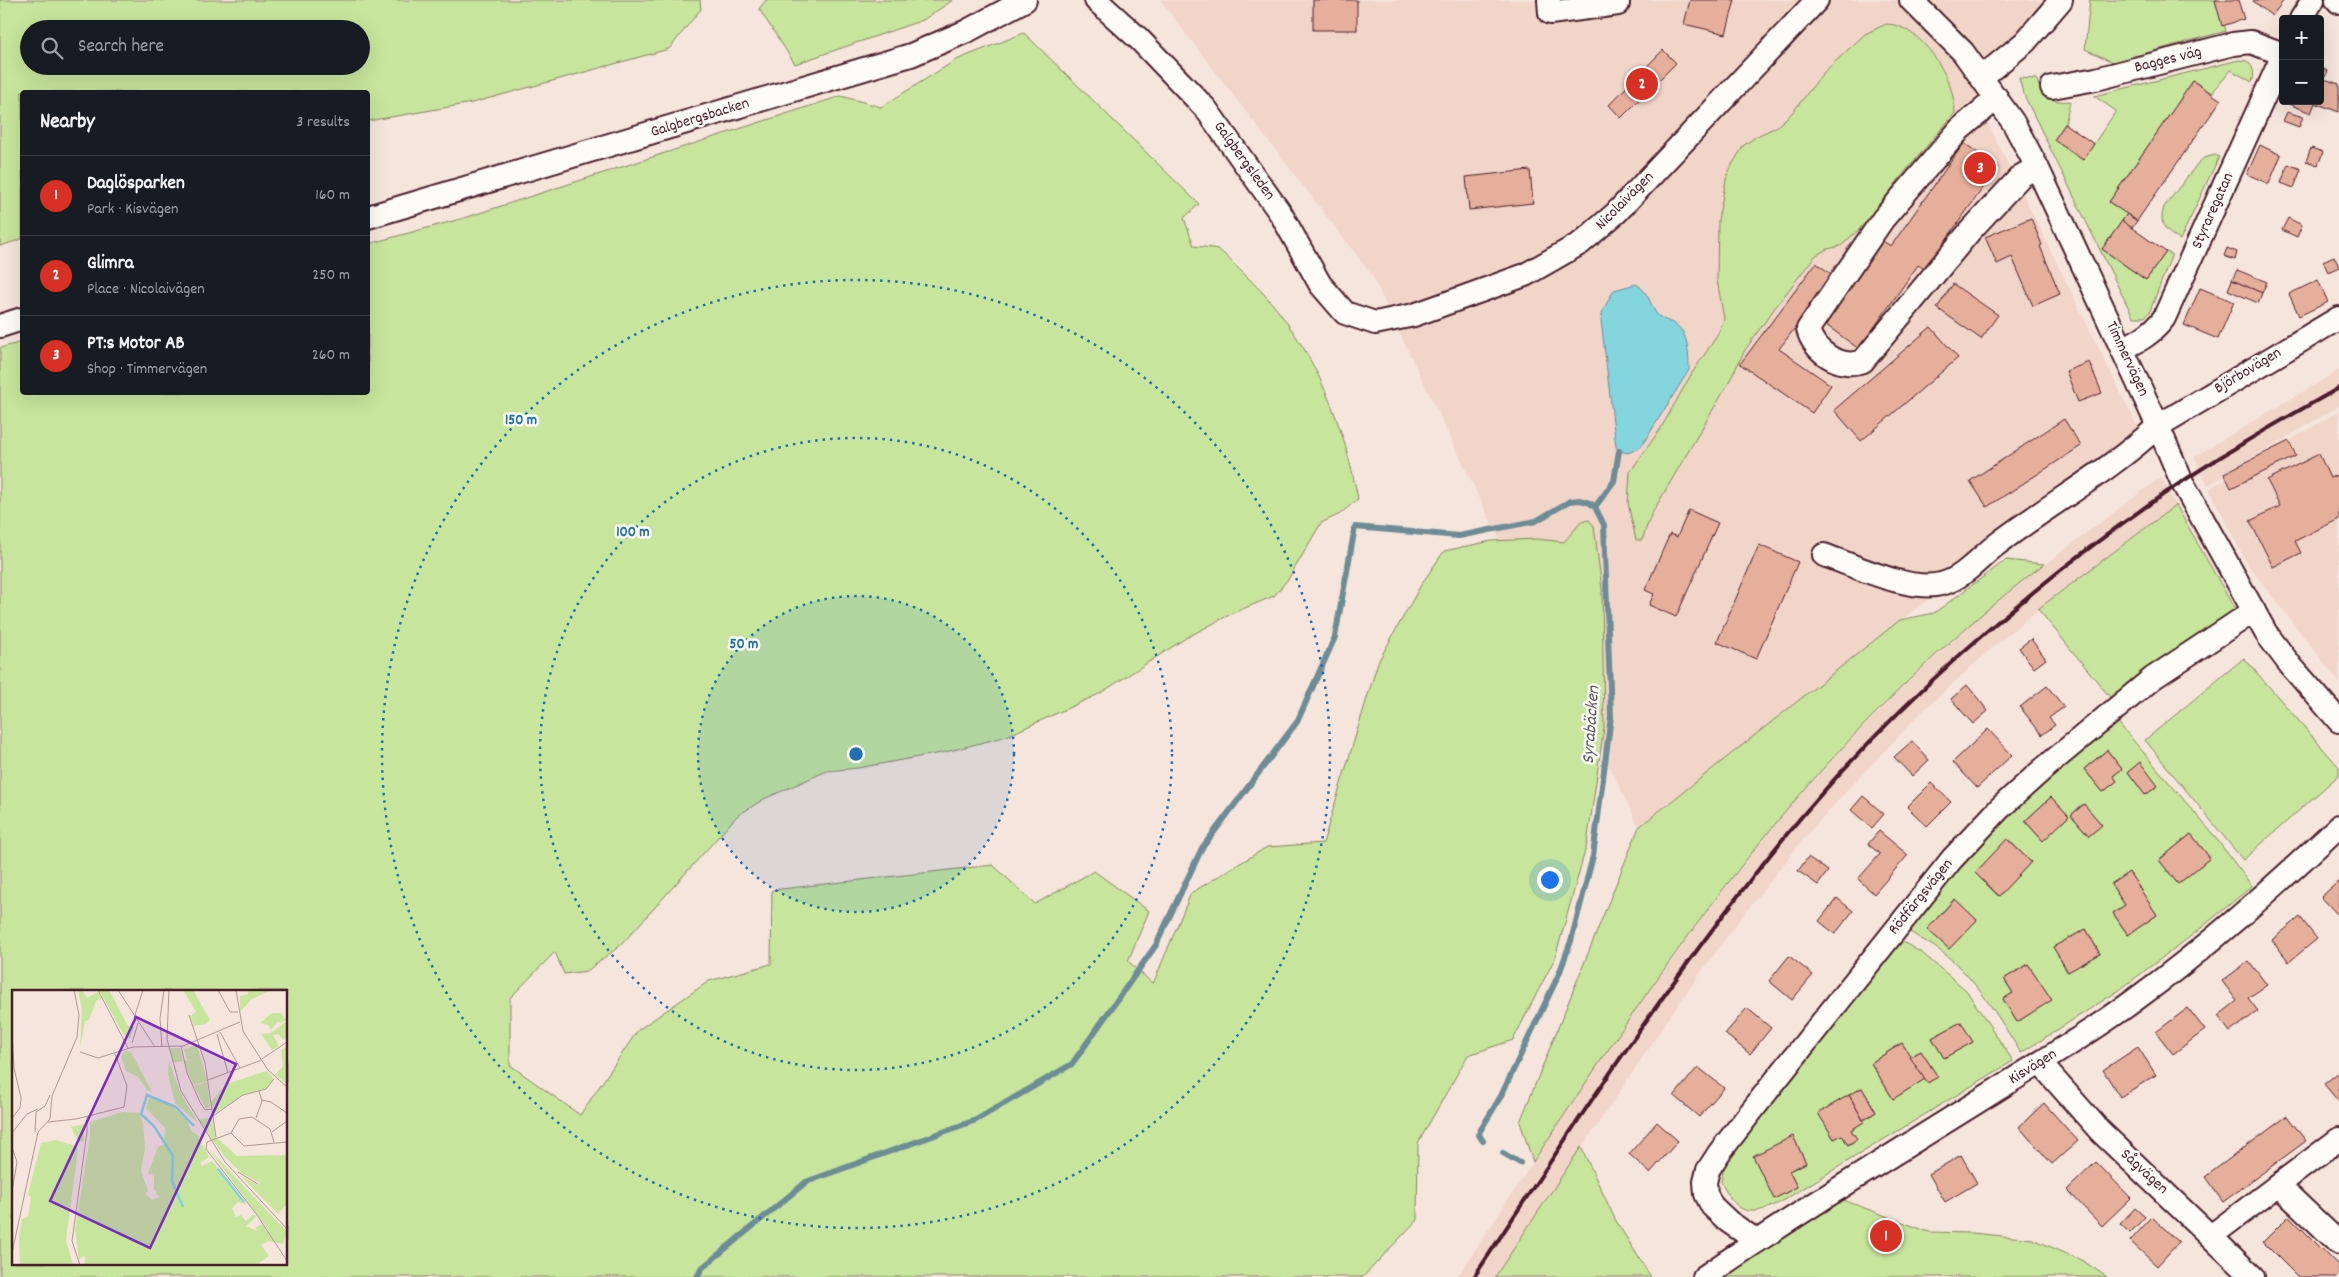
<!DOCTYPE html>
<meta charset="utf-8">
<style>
:root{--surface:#171b24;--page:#20242c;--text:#f1f3f6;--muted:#9ea1a6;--line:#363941;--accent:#d93025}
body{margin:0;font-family:Dekko,sans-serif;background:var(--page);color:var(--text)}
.controls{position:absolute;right:15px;top:15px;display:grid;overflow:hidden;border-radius:5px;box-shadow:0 5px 20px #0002}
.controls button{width:45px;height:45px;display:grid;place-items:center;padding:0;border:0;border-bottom:1px solid var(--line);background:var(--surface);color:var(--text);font:25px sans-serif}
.you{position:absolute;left:1549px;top:879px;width:18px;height:18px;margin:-12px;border:4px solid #fff;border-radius:50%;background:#1a73e8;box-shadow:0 0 0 8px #1a73e833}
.badge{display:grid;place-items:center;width:32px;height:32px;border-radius:50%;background:var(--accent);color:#fff;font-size:16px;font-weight:700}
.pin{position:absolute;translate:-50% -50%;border:2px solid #fff;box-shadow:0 1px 5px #0006}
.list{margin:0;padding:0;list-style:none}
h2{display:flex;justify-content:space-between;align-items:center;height:65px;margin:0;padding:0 20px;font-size:21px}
h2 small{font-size:16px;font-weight:400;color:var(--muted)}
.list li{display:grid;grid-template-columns:32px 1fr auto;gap:15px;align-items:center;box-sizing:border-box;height:80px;padding:0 20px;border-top:1px solid var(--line)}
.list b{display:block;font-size:19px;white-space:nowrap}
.list p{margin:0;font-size:16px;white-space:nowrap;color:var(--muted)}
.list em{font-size:16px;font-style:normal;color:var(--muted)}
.icon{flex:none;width:28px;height:28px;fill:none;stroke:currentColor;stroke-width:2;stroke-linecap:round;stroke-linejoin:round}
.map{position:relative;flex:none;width:2339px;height:1277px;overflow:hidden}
.search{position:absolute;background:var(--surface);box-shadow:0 5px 20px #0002;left:20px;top:20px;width:350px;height:55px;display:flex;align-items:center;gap:12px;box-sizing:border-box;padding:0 18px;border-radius:28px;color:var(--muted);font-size:19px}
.panel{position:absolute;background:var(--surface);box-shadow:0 5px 20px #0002;left:20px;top:90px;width:350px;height:305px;border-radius:5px}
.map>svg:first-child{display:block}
.built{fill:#f1d5c9}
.green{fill:#c7e59c;stroke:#888264;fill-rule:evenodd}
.water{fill:#84d5de;stroke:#6d8c96}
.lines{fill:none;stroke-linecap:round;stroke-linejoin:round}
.stream{stroke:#6d8c96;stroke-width:6}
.building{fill:#e6af9c;stroke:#4a1f2b}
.minor-casing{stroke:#4a1f2b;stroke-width:26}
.minor{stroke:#fdfcf7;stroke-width:22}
.rail{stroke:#4a1f2b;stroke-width:4}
.ring{fill:none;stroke:#1f6fb2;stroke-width:2.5;stroke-dasharray:2.5 5}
.labels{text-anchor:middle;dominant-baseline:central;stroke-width:5;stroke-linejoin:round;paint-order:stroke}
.street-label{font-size:16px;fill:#4a1f2b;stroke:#fdfcf7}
.water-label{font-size:18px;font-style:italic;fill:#5b5661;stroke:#fdfcf7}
.inset-river{fill:none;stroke:#84d5de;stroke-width:2.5}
.inset-road{fill:none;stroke:#b19695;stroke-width:1}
.view{fill:#7b2cbf;fill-opacity:0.15;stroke:#7b2cbf;stroke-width:2.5}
.inset-edge{fill:none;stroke:#4a1f2b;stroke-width:2.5}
.centre{fill:#1f6fb2;stroke:#fdfcf7;stroke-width:2.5}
.ring-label{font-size:15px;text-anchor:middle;font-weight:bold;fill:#1f6fb2;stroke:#fdfcf7;stroke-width:5;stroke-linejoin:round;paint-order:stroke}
</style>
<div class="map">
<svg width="2339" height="1277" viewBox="0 0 2339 1277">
<rect width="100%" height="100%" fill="#f6e5dc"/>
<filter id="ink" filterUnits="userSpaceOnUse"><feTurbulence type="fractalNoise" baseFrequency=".02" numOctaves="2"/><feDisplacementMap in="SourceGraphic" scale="10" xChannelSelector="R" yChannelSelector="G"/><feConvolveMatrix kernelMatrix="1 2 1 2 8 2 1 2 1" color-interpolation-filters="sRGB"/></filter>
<g filter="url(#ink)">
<g class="built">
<path d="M1160 0H2058L1980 107 2140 432 1639 827 1371 274Z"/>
<path d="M2339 370V406L2208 485 2194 457Z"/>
<path d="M2339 411V682L2247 564 2209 489Z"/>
<path d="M2161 477 2176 505 2043 605 1994 646 1922 712 1863 773 1801 842 1744 914 1686 993 1495 1277H1457L1588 1079 1661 975 1719 895 1777 822 1840 751 1901 689 1973 622 2024 580Z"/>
</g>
<g class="green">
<path d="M0 0H700L701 9 669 49 472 103 368 121V92H22V239L0 246ZM29 29H361V66H29Z"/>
<path d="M766 0H953L923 20 795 64 759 9Z"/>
<path d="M2090 0H2218L2226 31 2113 62 2085 49Z"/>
<path d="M1886 24C1921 24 1956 80 1955 113L1899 179 1872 217 1841 246 1827 249 1815 256 1774 309 1745 350 1728 384 1651 515 1642 540H1636L1628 503 1630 472 1661 428 1692 373 1717 336 1724 319 1717 280 1718 220 1727 175 1733 163 1744 145 1757 136 1776 127 1792 113 1823 73 1850 48 1865 34Z"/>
<path d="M1024 33 1199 204 1184 218 1194 246C1201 247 1210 247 1217 249 1225 253 1235 266 1242 272 1307 331 1342 414 1358 499L1340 514 1321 523 1289 578 1274 596 1233 613 1186 638 1099 694 1007 736 946 752 858 768 827 771 764 799 737 816 621 945 587 971 564 974 555 952 510 998V1065L580 1115 638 1030 709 981 771 964 772 890 993 865 1035 904 1094 871 1149 911 1128 961 1153 984 1191 893 1267 847 1323 843 1378 662 1421 585 1444 551 1491 541 1537 539 1564 542 1581 522 1589 520 1594 526 1602 589 1604 727 1587 844 1555 958 1513 1040 1468 1055 1418 1143 1417 1220 1363 1277H0V348L22 342V392H368V244L464 218 841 96 881 107 956 60ZM14 991H286V1263H14Z"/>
<path d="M2239 60 2247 61C2254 67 2255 74 2252 82L2231 70 2212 93 2193 81 2109 202 2127 214 2102 249 2146 280 2166 252 2172 254 2150 311 2145 317H2133L2023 93 2019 78 2037 79C2041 97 2052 103 2070 101L2065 124 2054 140 2083 160 2116 111 2094 96Z"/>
<path d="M2215 155 2219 157 2180 240C2166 232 2158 225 2164 207L2198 163 2204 158Z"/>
<path d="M2176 505 2237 613 2113 701 2038 609Z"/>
<path d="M2006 560 2044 564C1946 639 1855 728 1776 823 1687 930 1610 1046 1533 1162L1520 1122 1639 827 1900 620 1934 613Z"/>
<path d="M2244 658 2339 767V775L2243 860 2145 740Z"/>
<path d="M2116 720 2212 833 2252 886 2195 933 2118 991 2021 1053C2001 1021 1981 987 1953 961 1940 949 1923 940 1908 931L1956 872 2003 820ZM2107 750 2122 769 2113 776 2117 781 2103 792 2084 769ZM2139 763 2157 786 2146 795 2128 772ZM2051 797 2069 816 2042 840 2025 821ZM2083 804 2101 824 2089 836 2071 815ZM2191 834 2210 858 2178 884 2159 860ZM2008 839 2031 862 1998 896 1975 873ZM2129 873 2157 915 2128 935 2113 913 2125 905 2111 884ZM1954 899 1976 920 1949 949 1928 928ZM2086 929 2100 954 2067 972 2054 947ZM2028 964 2051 1000 2017 1022 2003 999 2013 993 2004 979Z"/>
<path d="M1901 941 1922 953 1966 990 2013 1061 1779 1203C1749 1218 1736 1213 1721 1182L1724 1165ZM1961 1022 1972 1042 1944 1058 1932 1038ZM1901 1043 1910 1057 1921 1051 1937 1077 1928 1083 1925 1079 1893 1099 1871 1063ZM1862 1088 1876 1112 1851 1130 1857 1140 1848 1145 1842 1135 1834 1139 1819 1113ZM1793 1137 1806 1163 1789 1171 1797 1187 1774 1198Z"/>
<path d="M1581 1147 1616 1221 1651 1277H1495Z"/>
<path d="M1822 1192 1929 1232 1972 1233 2033 1239 2083 1261 2107 1277H1722Z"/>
</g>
<path class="water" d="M1636 284C1648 291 1649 302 1656 313 1662 321 1669 320 1676 325 1689 333 1689 357 1689 370L1641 447 1628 453 1619 451 1616 447 1601 320 1603 310 1614 290Z"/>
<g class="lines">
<g class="stream">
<path d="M1595 507 1614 481 1619 451"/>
<path d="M1503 1153 1520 1163"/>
<path d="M697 1277 702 1268 806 1182 976 1120 1072 1064 1156 945 1202 848 1297 722 1335 637 1355 527 1459 536 1536 521 1570 501 1580 500 1590 503 1595 507 1604 525 1611 716 1593 856 1571 941 1559 974 1501 1096 1480 1131 1479 1135 1483 1141"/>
</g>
</g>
<g class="building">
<rect x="1313" y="0" width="44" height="30"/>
<path d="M1690 0H1735L1726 34 1684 24Z"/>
<path d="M2215 0H2238L2244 19 2222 26Z"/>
<path d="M2254 0H2284L2272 16 2253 1Z"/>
<path d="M1663 50 1676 63 1621 118 1609 105Z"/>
<path d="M2320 68 2328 71 2324 79 2339 84V112L2315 103 2311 113 2289 104 2290 101H2320Z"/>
<path d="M2193 81 2221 100 2137 221 2109 202Z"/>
<path d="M2287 112 2303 117 2299 127 2283 121Z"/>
<path d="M2065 124 2094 144 2083 160 2054 140Z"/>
<path d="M1964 143 1998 167 1925 269 1918 265 1859 349 1822 322 1881 240 1891 246Z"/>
<path d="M2260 145 2281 155 2269 184 2247 174Z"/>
<path d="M2311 148 2323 152 2318 165 2306 161Z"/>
<path d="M2288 164 2301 169 2294 188 2281 183Z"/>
<path d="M1530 170 1533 203 1469 210 1466 177Z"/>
<path d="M2127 214 2137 221 2132 228 2122 221Z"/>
<path d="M2031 218 2042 245 2040 246 2060 294 2033 306 2012 257 1997 264 1985 237Z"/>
<path d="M2288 218 2302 225 2297 237 2282 230Z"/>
<path d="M2122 221 2166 252 2146 280 2102 249Z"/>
<path d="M2227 248 2237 252 2235 260 2224 256Z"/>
<path d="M2334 256 2339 267 2328 272 2323 261Z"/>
<path d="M1816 263 1834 276 1779 349 1831 385 1812 413 1740 364Z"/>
<path d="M2237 270 2267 282 2262 293 2232 280Z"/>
<path d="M2232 280 2262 293 2258 303 2228 290Z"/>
<path d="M2318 280 2328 302 2299 316 2289 294Z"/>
<path d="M1953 284 1998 315 1981 339 1937 308Z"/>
<path d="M2200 288 2234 302 2218 339 2184 325Z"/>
<path d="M1931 327 1958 358 1861 441 1834 410Z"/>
<path d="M2089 362 2102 393 2078 402 2066 371Z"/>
<path d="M2064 419 2081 446 1987 507 1970 481Z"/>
<path d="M2289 441 2296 456 2231 488 2224 473Z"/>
<path d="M2319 454 2330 478 2339 474V519L2295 541 2301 553 2273 567 2250 521 2280 506 2267 480Z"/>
<path d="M1689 510 1718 523 1676 617 1649 605 1654 594 1645 590 1670 534 1677 537Z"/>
<path d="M1759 545 1798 562 1756 659 1717 642Z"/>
<path d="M2031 639 2046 659 2034 668 2019 648Z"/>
<path d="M1967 685 1988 711 1973 724 1951 699Z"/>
<path d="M2047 686 2064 707 2049 718 2055 725 2042 735 2020 707Z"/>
<path d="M1988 729 2012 755 1977 788 1953 762Z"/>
<path d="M1912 741 1929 760 1912 776 1894 757Z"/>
<path d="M2107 750 2122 769 2113 776 2117 781 2103 792 2084 769Z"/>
<path d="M2140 762 2158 786 2145 795 2128 772Z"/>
<path d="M1931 783 1951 802 1927 826 1907 807Z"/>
<path d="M1863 796 1884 814 1872 828 1851 810Z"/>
<path d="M2051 797 2069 816 2043 841 2025 821Z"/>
<path d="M2084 804 2102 825 2089 836 2071 815Z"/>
<path d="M1879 831 1908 855 1874 894 1858 879 1880 854 1868 844Z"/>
<path d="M2191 834 2210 858 2178 884 2159 860Z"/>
<path d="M2007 839 2031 862 1999 896 1975 873Z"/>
<path d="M1808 857 1828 871 1818 885 1798 871Z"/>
<path d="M2129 872 2157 915 2128 935 2113 913 2125 905 2111 884Z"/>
<path d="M2339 881V916L2321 897Z"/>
<path d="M1837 898 1853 911 1835 934 1819 921Z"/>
<path d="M1955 899 1977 920 1949 949 1927 929Z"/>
<path d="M2300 917 2317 939 2289 962 2272 940Z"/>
<path d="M2086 929 2100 954 2068 972 2053 947Z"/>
<path d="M1789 956 1813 975 1792 1000 1769 981Z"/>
<path d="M2249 961 2267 985 2248 998 2258 1011 2230 1032 2218 1016 2237 1001 2222 981Z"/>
<path d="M2028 964 2052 1000 2017 1022 2003 999 2013 993 2004 979Z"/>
<path d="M1747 1008 1771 1028 1750 1054 1725 1034Z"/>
<path d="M2188 1008 2205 1030 2173 1054 2156 1032Z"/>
<path d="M1961 1022 1973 1042 1944 1058 1932 1038Z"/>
<path d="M1902 1043 1925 1079 1893 1099 1871 1063Z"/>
<path d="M2138 1047 2156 1075 2120 1097 2103 1070Z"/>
<path d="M1921 1051 1938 1077 1927 1083 1910 1057Z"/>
<path d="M1698 1067 1724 1088 1699 1117 1674 1096Z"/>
<path d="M2339 1072V1102L2324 1084Z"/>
<path d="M1862 1088 1876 1112 1863 1120 1849 1095Z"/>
<path d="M1849 1095 1864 1122 1851 1130 1857 1139 1848 1145 1842 1135 1834 1139 1818 1113Z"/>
<path d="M2044 1103 2078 1141 2052 1164 2019 1127Z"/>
<path d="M2287 1116 2306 1141 2223 1202 2205 1177Z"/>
<path d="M1657 1122 1678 1141 1650 1173 1629 1154Z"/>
<path d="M1793 1136 1806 1163 1789 1171 1797 1187 1774 1199 1753 1156Z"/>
<path d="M1961 1155 1977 1183 1945 1202 1929 1174Z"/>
<path d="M2096 1162 2131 1198 2102 1226 2067 1190Z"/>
<path d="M2135 1208 2145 1217 2130 1233 2120 1224Z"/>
<path d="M2289 1216 2339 1266V1275L2337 1277H2298L2263 1242Z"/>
<path d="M2152 1217 2179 1242 2157 1266 2130 1241Z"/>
</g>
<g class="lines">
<g class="minor-casing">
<g id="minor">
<path d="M1096 0 1139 39 1206 109 1281 214 1320 284 1345 313 1375 323 1414 315 1525 275 1581 243 1616 213 1817 0"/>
<path d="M1549 0 1550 13 1618 4V0"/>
<path d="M1911 0 1963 52 2013 122 2037 167 2158 426 2182 482 2266 633 2291 666 2339 721"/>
<path d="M2337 0 2339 2"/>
<path d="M2301 19 2313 0"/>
<path d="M1982 77 2025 42 2061 0"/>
<path d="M2052 87 2096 79 2233 44 2251 42 2283 54"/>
<path d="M1997 98 1960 129 1883 219 1808 329C1813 351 1840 370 1863 361L1970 231 2021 176 2037 167"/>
<path d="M368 217 911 55 967 31 1025 0"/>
<path d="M0 326 22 319"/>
<path d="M2122 349C2139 341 2153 333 2164 318L2283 55"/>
<path d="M1824 555C1855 566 1910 592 1941 584 1963 579 1979 558 1996 545 2049 504 2109 472 2158 426L2339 318"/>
<path d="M2040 1063 2100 1131 2253 1277"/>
<path d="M2278 1185 2339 1243"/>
<path d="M2211 1236 2339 1139"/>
<path d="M1757 1241 1729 1222 1712 1206 1706 1194 1705 1182 1708 1170 1719 1153 1768 1090 1952 859 2000 808 2042 770 2153 678 2254 611"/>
<path d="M1704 1277C1800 1211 1899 1151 1998 1089 2044 1060 2092 1032 2136 999 2208 947 2274 887 2339 826"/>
</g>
</g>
<use href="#minor" class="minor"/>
<path class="rail" d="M1474 1277C1573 1127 1673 973 1787 834 1893 706 2024 591 2161 496 2218 456 2279 422 2339 388"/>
</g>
</g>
<circle cx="856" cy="754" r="158" fill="#1f6fb2" fill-opacity=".12"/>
<g class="ring">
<circle cx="856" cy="754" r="158"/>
<circle cx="856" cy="754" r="316"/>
<circle cx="856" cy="754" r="474"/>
</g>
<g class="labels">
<g class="street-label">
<text transform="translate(2168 60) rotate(-14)">Bagges väg</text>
<text transform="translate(700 118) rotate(-17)">Galgbergsbacken</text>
<text transform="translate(1244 161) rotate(54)">Galgbergsleden</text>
<text transform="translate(1625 201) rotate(-45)">Nicolaivägen</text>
<text transform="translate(2213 211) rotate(-66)">Styraregatan</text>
<text transform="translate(2127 359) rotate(65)">Timmervägen</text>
<text transform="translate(2248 371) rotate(-31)">Björbovägen</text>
<text transform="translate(1921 897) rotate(-51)">Rödfärgsvägen</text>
<text transform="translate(2033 1067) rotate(-32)">Kisvägen</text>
<text transform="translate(2144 1172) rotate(43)">Sågvägen</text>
</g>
<g class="water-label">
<text transform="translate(1592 725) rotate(-86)">Syrabäcken</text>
</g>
</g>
<g transform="translate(12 990)">
<rect width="275" height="275" fill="#f6e5dc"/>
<path d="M66 0H70L75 8 86 2 90 8 84 11 77 30 73 31 68 58 70 19ZM87 0H97L116 36 122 37 118 49 112 45ZM171 0H181L198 30 194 34 182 36 178 26 184 22ZM236 0H260L240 9 228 22V6L236 4ZM260 23H269L274 30 269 33 266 31 259 40 256 35 248 33ZM272 33H275V47L272 50 266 44 261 45 267 56 260 60 249 44 259 43ZM185 55 195 91 181 95 172 71 178 69H175L172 59ZM275 56V94L263 85 271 76 269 60ZM157 58H168L171 71 161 73ZM113 61 119 62 140 102 135 100 126 87 114 81 109 66ZM157 71 168 102 186 133 163 113 156 84ZM255 81 262 89 255 98 233 104 202 124 199 112 214 94ZM195 92 198 117 194 119 182 96ZM138 105 162 117 175 130 180 142 186 145 197 167 188 173 190 176 200 171 235 215 226 212 220 218 224 227 229 225 234 231 242 224 244 227 234 236 246 241 243 238 250 234 260 245 197 159 275 242 271 254 257 251 249 255 257 266 247 273 249 275H72L73 267 71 266 67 270 63 239 78 146V132L110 122 127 123 131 133 133 159 129 181 136 201 133 203 140 210 147 207 142 199V186L136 183 146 157 152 154 157 157 152 150 153 138 134 118ZM200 128 203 146 225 166 275 165V214L266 224 228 185 246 195 248 193 229 183 212 166 186 129ZM72 134V151L66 152 59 137ZM44 150 64 156 66 160 54 250 61 275H8L7 246 10 229 16 227 19 207 16 204 29 153Z" fill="#c7e59c"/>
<path class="inset-river" d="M206 179 232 212M171 217 160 191 161 166 142 136 129 124 135 105 164 117 182 136"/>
<path class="inset-road" d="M86 0 116 58M106 0 143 57M157 0 155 49 169 101 213 172 275 239M206 0 218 22H226M224 0 231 41 256 80 275 97M177 25 193 73 204 147M122 28 131 0M0 42 2 78 9 108 8 118 0 128M208 42 228 78M205 44 216 83M120 53 126 33M169 56 175 83 188 112 193 120 200 119M150 57 148 28 152 0M68 62 86 68 121 57 171 56 228 32M196 90 247 71 275 52M250 110 259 112 275 123M201 126 231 105 254 99 262 89M244 128 250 111 247 101M36 132 64 129 112 117 115 96 103 64M23 142 24 122 33 116 38 105M260 142 275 131M0 143 15 124 26 119M219 143 195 152 194 159 245 225 275 271M219 143 227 129 240 127 258 139 262 152M219 143 232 156 275 152M0 157 5 172 0 201M226 182 246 194M0 263 26 142 38 129 40 106 65 47 67 25 62 0M68 275 60 251 75 142V126"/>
<path class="view" d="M124 27 224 74 138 258 38 211Z"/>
<rect width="275" height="275" class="inset-edge"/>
</g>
<circle cx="856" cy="754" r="8" class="centre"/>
<g class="ring-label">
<text x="521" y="424">150 m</text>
<text x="633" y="536">100 m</text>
<text x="744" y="648">50 m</text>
</g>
</svg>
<div class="controls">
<button>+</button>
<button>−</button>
</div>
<div class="you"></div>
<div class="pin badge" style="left:1886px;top:1236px">1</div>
<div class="pin badge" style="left:1642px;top:84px">2</div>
<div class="pin badge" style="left:1980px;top:168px">3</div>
<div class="search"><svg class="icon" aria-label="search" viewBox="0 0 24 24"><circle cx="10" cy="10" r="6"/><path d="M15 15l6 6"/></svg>Search here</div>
<section class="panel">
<h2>Nearby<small>3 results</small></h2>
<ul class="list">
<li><span class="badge">1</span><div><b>Daglösparken</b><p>Park · Kisvägen</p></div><em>160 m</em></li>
<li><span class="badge">2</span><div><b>Glimra</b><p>Place · Nicolaivägen</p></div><em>250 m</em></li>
<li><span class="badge">3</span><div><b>PT:s Motor AB</b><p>Shop · Timmervägen</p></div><em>260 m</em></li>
</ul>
</section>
</div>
